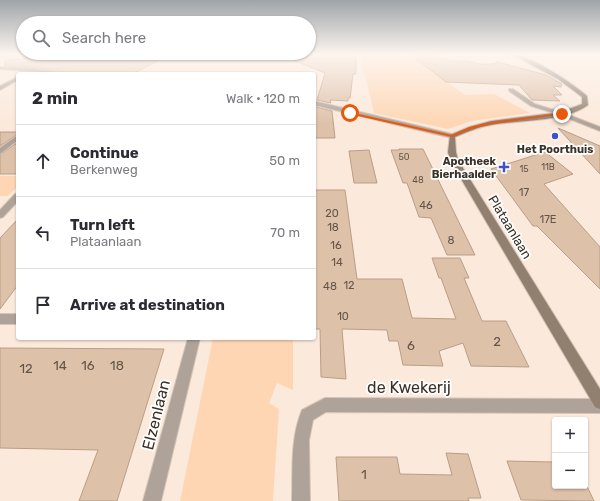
<!DOCTYPE html>
<meta charset="utf-8">
<style>
:root{--surface:#fff;--page:#f2f2f3;--text:#2b2b33;--muted:#7c7c81;--line:#e1e1e2}
body{margin:0;font-family:Rubik,sans-serif;background:var(--page);color:var(--text)}
.controls{position:absolute;right:12px;bottom:12px;display:grid;overflow:hidden;border-radius:4px;box-shadow:0 1px 3px #0004}
.controls button{width:36px;height:36px;display:grid;place-items:center;padding:0;border:0;border-bottom:1px solid var(--line);background:var(--surface);color:var(--text);font:20px sans-serif}
.stop{position:absolute;width:12px;height:12px;margin:-9px;border:3px solid #ea580c;border-radius:50%;background:#fff}
.stop.end{background:#ea580c;border-color:#fff;box-shadow:0 1px 4px #0008}
.list{margin:0;padding:0;list-style:none}
h2{display:flex;justify-content:space-between;align-items:center;height:52px;margin:0;padding:0 16px;font-size:17px}
h2 small{font-size:13px;font-weight:400;color:var(--muted)}
.list li{display:grid;grid-template-columns:26px 1fr auto;gap:12px;align-items:center;box-sizing:border-box;height:72px;padding:0 16px;border-top:1px solid var(--line)}
.list b{display:block;font-size:15px;white-space:nowrap}
.list p{margin:0;font-size:13px;white-space:nowrap;color:var(--muted)}
.list em{font-size:13px;font-style:normal;color:var(--muted)}
.icon{flex:none;width:22px;height:22px;fill:none;stroke:currentColor;stroke-width:2;stroke-linecap:round;stroke-linejoin:round}
.map{position:relative;flex:none;width:600px;height:501px;overflow:hidden}
.search{position:absolute;background:var(--surface);box-shadow:0 1px 3px #0004;left:16px;top:16px;width:300px;height:44px;display:flex;align-items:center;gap:10px;box-sizing:border-box;padding:0 14px;border-radius:22px;color:var(--muted);font-size:15px}
.panel{position:absolute;background:var(--surface);box-shadow:0 1px 3px #0004;left:16px;top:72px;width:300px;height:268px;border-radius:4px}
.map>svg:first-child{display:block}
.green{fill:#fed6b4}
.building{fill:#dec1a9;stroke:#b99e87}
.lines{fill:none;stroke-linecap:round;stroke-linejoin:round}
.street-casing{stroke:#d5c4b7;stroke-width:2}
.secondary-casing{stroke:#d5c4b7;stroke-width:2}
.street{fill:#afa399;fill-rule:evenodd}
.secondary{fill:#917f70;fill-rule:evenodd}
.route{fill:#ea580c}
.poi-dot{fill:#4353c7;stroke:#fff;stroke-width:1.5}
.labels{text-anchor:middle;dominant-baseline:central;stroke-width:3.5;stroke-linejoin:round;paint-order:stroke}
.far-number-label{font-size:9px;fill:#645548}
.far-poi-label{font-size:11px;font-weight:bold;fill:#3c3127;stroke:#fff}
.number-label{font-size:11px;fill:#645548}
.street-label{font-size:13px;fill:#3c3127;stroke:#fff}
.near-number-label{font-size:13px;fill:#645548}
.near-street-label{font-size:16px;fill:#3c3127;stroke:#fff}
</style>
<div class="map">
<svg width="600" height="501" viewBox="0 0 600 501">
<rect width="100%" height="100%" fill="#fbe9db"/>
<g class="green">
<path d="M360 54H397L417 60 465 95 494 94 530 113 471 121 448 129 374 113Z"/>
<path d="M0 176H15L18 179V186L8 196H0Z"/>
<path d="M213 338H293V390L277 383 269 403 279 409 273 501H180Z"/>
</g>
<g class="building">
<path d="M35 54H172L132 74H71L70 73 33 67 5 66V60L37 58Z"/>
<path d="M278 54H356V74H353L350 98H348V101L330 100 331 103 317 100 325 73Z"/>
<path d="M410 54H425L454 61H468L480 64H493L498 62 546 75 562 84 561 87 553 86 562 95H553L560 101 532 100 519 85 446 82Z"/>
<path d="M316 107 332 111 335 138H314V113Z"/>
<path d="M558 128 600 146V174Z"/>
<path d="M0 132H18V134L0 146Z"/>
<path d="M18 142V174H0V155Z"/>
<path d="M399 149H423L475 255H447L431 218 419 217 407 183H403L391 150H399Z"/>
<path d="M369 150 377 183H354L349 151Z"/>
<path d="M545 152 573 174 544 184 600 247V289L537 226H533L491 169Z"/>
<path d="M314 190H345L357 279H402L412 318 456 319 441 278H439L432 258H460L469 278H464L482 321H506L529 367 471 366 463 343 439 351 443 366 403 365 398 341H389L387 330 342 329 346 379 321 377 320 329H314Z"/>
<path d="M18 219V285L0 309V238Z"/>
<path d="M0 348 164 349 117 501H79L98 450 0 448Z"/>
<path d="M446 453 468 454 481 498H468L469 501H339L336 457H397L400 474 452 475Z"/>
<path d="M507 461 555 462V486H585V482L594 501 521 500Z"/>
</g>
<g class="lines">
<g class="street-casing">
<g id="street">
<path d="M16 54H24L0 58V56Z"/>
<path d="M0 67 33 68 70 74 0 69Z"/>
<path d="M18 77V80L0 90V86Z"/>
<path d="M509 89H513L535 104 564 113 600 127V131L560 115 531 106 509 91Z"/>
<path d="M314 101 452 134 455 136 452 138 314 105Z"/>
<path d="M18 135V140L0 154V148Z"/>
<path d="M18 193V201L3 217 0 218V210L15 194Z"/>
<rect x="0" y="314" width="18" height="10"/>
<path d="M188 338H200L161 501H143Z"/>
<path d="M325 398 600 399V413L326 412 313 420 309 440 310 501H292C293 470 290 439 302 410Z"/>
</g>
</g>
<g class="secondary-casing">
<path id="secondary" d="M511 54C526 52 575 85 587 96L588 105C566 122 518 120 491 125 478 127 467 132 455 137L456 152 458 160 600 389V409L595 407 450 160 448 152 450 135 469 127 491 121 561 112 582 104V97L558 79Z"/>
</g>
<use href="#street" class="street"/>
<use href="#secondary" class="secondary"/>
</g>
<linearGradient id="sky" x2="0" y2="1"><stop stop-color="#9fa4a9"/><stop offset="0.44" stop-color="#fdf5ef"/><stop offset="1" stop-color="#fdf5ef" stop-opacity="0"/></linearGradient>
<rect width="600" height="124" fill="url(#sky)"/>
<path class="route" d="M350 112 452 135 470 127 491 122 562 113 564 114 491 124 472 129 452 137 349 114Z"/>
<g class="poi-dot">
<circle cx="555" cy="136" r="4"/>
<path d="M502 161h4v4h4v4h-4v4h-4v-4h-4v-4h4z"/>
</g>
<g class="labels">
<g class="far-number-label">
<text x="404" y="157">50</text>
<text x="548" y="167">11B</text>
<text x="524" y="169">15</text>
<text x="418" y="180">48</text>
</g>
<g class="far-poi-label">
<text x="555" y="149">Het Poorthuis</text>
<text x="496" y="161" text-anchor="end">Apotheek<tspan x="496" dy="13">Bierhaalder</tspan></text>
</g>
<g class="number-label">
<text x="524" y="192">17</text>
<text x="426" y="205">46</text>
<text x="332" y="213">20</text>
<text x="548" y="219">17E</text>
<text x="333" y="227">18</text>
<text x="451" y="240">8</text>
<text x="336" y="245">16</text>
<text x="337" y="262">14</text>
<text x="349" y="285">12</text>
<text x="330" y="286">48</text>
<text x="343" y="316">10</text>
</g>
<g class="street-label">
<text transform="translate(510 227) rotate(59)">Plataanlaan</text>
</g>
<g class="near-number-label">
<text x="497" y="341">2</text>
<text x="411" y="345">6</text>
<text x="60" y="365">14</text>
<text x="88" y="365">16</text>
<text x="117" y="365">18</text>
<text x="26" y="368">12</text>
<text x="364" y="474">1</text>
</g>
<g class="near-street-label">
<text x="409" y="387">de Kwekerij</text>
<text transform="translate(156 415) rotate(-76)">Elzenlaan</text>
</g>
</g>
</svg>
<div class="controls">
<button>+</button>
<button>−</button>
</div>
<div class="stop" style="left:350px;top:113px"></div>
<div class="stop end" style="left:562px;top:114px"></div>
<div class="search"><svg class="icon" aria-label="search" viewBox="0 0 24 24"><circle cx="10" cy="10" r="6"/><path d="M15 15l6 6"/></svg>Search here</div>
<section class="panel">
<h2>2 min<small>Walk · 120 m</small></h2>
<ul class="list">
<li><svg class="icon" aria-label="ahead" viewBox="0 0 24 24"><path d="M12 20V5M6 11l6-6 6 6"/></svg><div><b>Continue</b><p>Berkenweg</p></div><em>50 m</em></li>
<li><svg class="icon" aria-label="left" viewBox="0 0 24 24"><path d="M17 20v-9H6M10 6l-5 5 5 5"/></svg><div><b>Turn left</b><p>Plataanlaan</p></div><em>70 m</em></li>
<li><svg class="icon" aria-label="arrive" viewBox="0 0 24 24"><path d="M6 21V4h12l-3 4 3 4H6"/></svg><div><b>Arrive at destination</b></div></li>
</ul>
</section>
</div>
